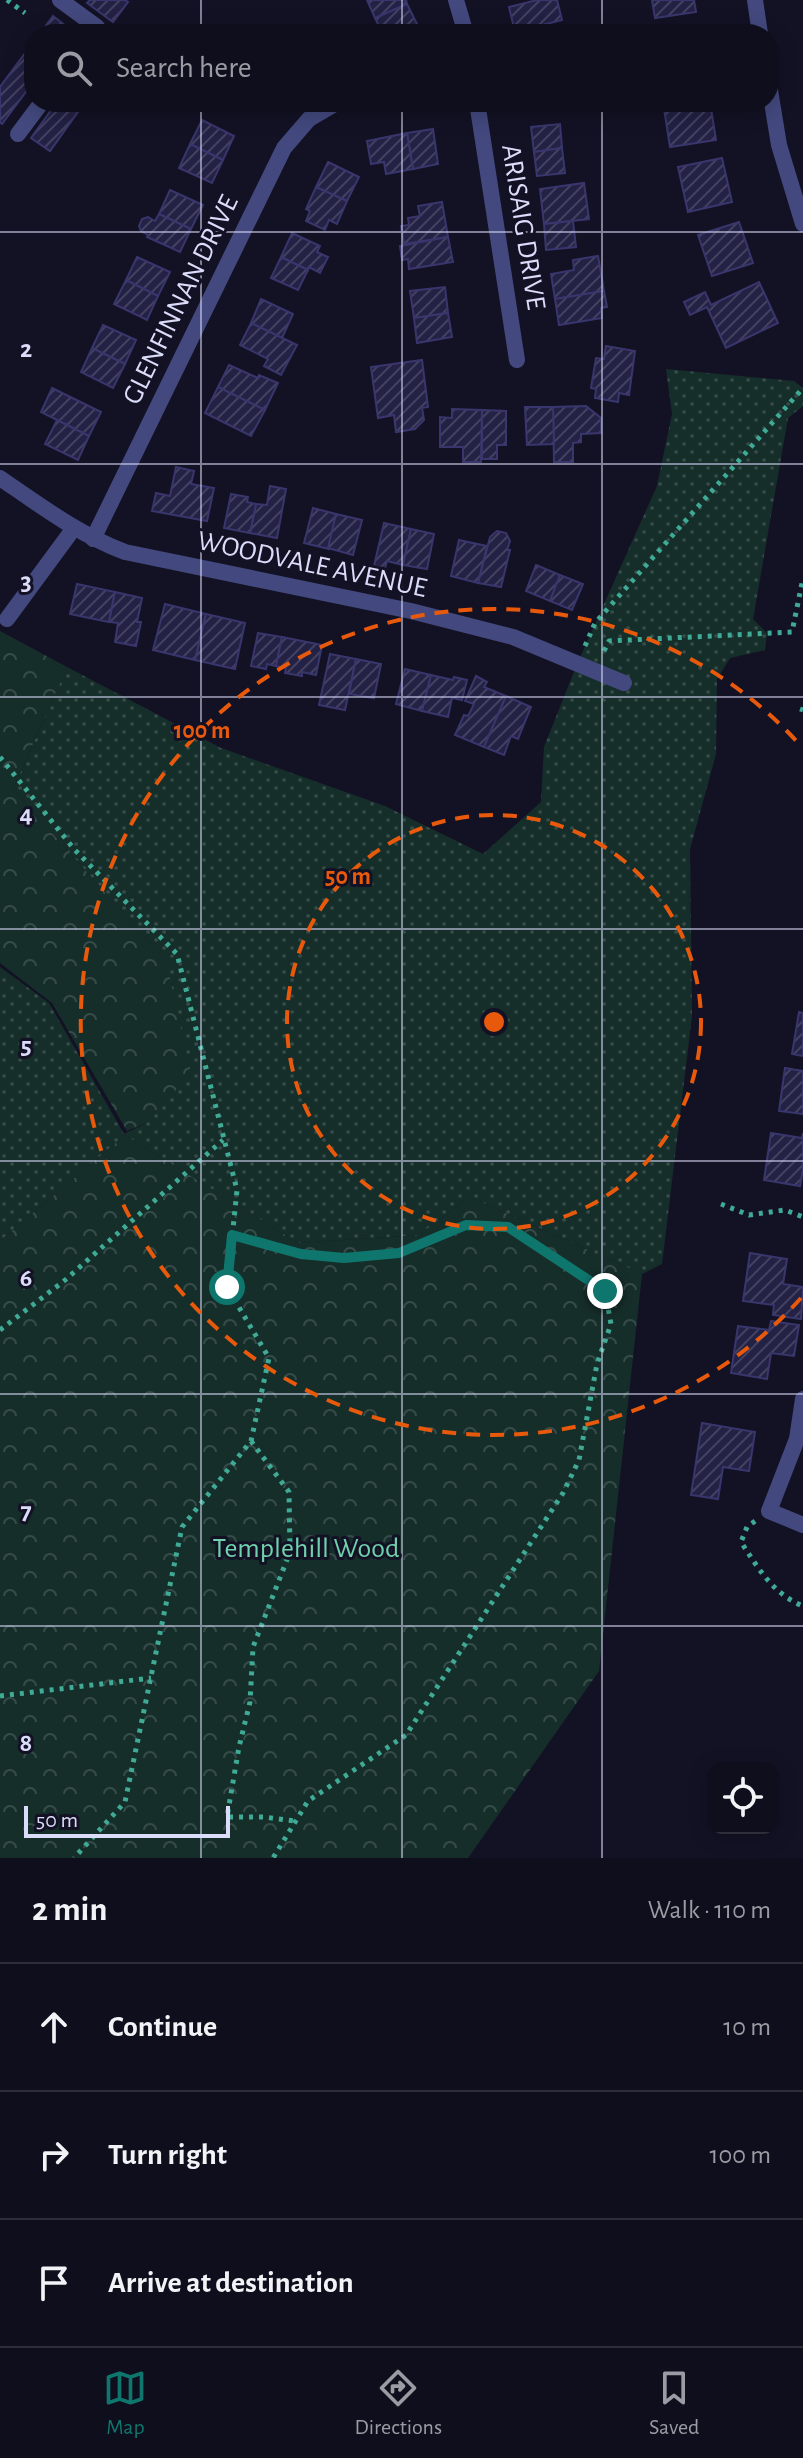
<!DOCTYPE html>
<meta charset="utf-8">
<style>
:root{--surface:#0e0e1c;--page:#171725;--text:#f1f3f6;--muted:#9b9ca3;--line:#2e2e3b;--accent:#0f766e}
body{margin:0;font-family:"Alegreya Sans",sans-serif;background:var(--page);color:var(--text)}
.controls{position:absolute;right:24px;bottom:24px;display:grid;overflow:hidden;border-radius:16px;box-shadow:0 4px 20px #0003}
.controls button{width:72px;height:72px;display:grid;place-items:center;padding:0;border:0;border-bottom:2px solid var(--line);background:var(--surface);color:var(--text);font:40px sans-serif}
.scale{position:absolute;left:24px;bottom:20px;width:206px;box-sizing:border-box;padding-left:8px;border:4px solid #dbdcfa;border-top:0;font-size:22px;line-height:28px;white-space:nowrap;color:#dbdcfa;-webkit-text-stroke:6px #131225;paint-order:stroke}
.stop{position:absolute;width:24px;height:24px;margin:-18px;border:6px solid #0f766e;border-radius:50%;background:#fff}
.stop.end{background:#0f766e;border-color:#fff;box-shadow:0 2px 8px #0008}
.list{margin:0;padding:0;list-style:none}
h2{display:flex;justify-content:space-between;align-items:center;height:104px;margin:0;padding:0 32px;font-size:34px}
h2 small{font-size:26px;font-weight:400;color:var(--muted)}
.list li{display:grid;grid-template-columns:52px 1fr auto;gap:24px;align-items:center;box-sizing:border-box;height:128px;padding:0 32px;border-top:2px solid var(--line)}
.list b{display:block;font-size:30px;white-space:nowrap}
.list em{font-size:26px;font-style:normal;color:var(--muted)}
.icon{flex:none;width:44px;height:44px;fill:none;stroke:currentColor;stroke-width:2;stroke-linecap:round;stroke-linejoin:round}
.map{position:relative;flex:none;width:803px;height:1858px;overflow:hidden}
.search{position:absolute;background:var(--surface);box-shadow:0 4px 20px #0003;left:24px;right:24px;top:24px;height:88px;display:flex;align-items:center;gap:20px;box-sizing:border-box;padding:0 28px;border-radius:32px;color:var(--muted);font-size:30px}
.sheet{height:488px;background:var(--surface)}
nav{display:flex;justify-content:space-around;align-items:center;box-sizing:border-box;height:112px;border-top:2px solid var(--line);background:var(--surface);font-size:22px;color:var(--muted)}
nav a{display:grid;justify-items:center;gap:4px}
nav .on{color:var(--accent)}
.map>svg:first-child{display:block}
.green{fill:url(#green-dots)}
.forest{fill:url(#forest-crowns)}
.building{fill:url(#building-hatch);stroke:#39366d;stroke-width:2}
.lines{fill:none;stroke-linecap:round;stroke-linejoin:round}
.path{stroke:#3faa95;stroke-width:5;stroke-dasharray:4 6;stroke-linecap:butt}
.service{stroke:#43497e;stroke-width:16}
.minor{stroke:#43497e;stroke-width:16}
.route{stroke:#0f766e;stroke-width:10}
.grid{fill:none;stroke:#dbdcfa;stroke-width:2;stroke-opacity:0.55}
.ring{fill:none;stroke:#e8590c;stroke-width:4;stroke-dasharray:14 10}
.labels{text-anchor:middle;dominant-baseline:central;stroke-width:6;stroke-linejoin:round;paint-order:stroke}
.street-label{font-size:28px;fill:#dbdcfa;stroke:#131225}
.park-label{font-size:28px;fill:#70d2ac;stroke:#131225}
.grid-label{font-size:26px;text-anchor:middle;font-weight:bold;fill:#dbdcfa;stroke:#131225;stroke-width:6;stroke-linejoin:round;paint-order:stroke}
.centre{fill:#e8590c;stroke:#131225;stroke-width:4}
.ring-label{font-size:24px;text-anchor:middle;font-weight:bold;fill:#e8590c;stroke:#131225;stroke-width:6;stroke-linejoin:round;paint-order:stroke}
</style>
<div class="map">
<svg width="803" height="1858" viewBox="0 0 803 1858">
<defs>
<pattern id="green-dots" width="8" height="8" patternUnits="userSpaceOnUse" patternTransform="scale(2)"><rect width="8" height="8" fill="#162e2a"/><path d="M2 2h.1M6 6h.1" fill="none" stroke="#374c4a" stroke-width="1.8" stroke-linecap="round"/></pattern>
<pattern id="forest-crowns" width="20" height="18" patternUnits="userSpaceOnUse" patternTransform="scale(2)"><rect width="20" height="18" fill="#162e2a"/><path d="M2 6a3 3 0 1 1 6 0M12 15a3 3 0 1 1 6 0" fill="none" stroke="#374c4a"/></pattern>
<pattern id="building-hatch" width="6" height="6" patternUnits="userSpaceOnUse" patternTransform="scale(2)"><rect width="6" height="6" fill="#232144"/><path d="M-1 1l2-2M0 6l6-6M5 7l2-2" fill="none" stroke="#424160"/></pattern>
</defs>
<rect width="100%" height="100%" fill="#131225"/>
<path class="green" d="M666 369 794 381 803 388V406L788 418 753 619 767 633 765 650 730 658 717 679 716 754 690 849 692 1016 662 1264 642 1274 470 1197 419 1235 298 1243 125 1135 0 1241V967L49 1003 124 1134 148 1122 166 961 13 789 67 667 221 748 385 806 483 854 541 802 544 747 578 662 657 486 672 414Z"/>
<g class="forest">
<path d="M0 631 67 667 13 789 166 961 191 1073 148 1122 127 1131 52 1003 0 963Z"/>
<path d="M125 1135 298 1243 419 1235 470 1197 642 1274 599 1671 468 1858H0V1241Z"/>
</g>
<g class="building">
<path d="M90 0H125L128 2 113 22 87 3Z"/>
<path d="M367 0H406L407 4 375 18Z"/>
<path d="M537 0H557L562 20 515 32 509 7Z"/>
<path d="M652 0H694L696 12 655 18Z"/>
<path d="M407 4 418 26 401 34H383L375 18Z"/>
<path d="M53 16 71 30 69 34H40Z"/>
<path d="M34 41V81L2 124 0 122V87Z"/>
<path d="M57 102H85L50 151 31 138Z"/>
<path d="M663 102H710L716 140 670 147Z"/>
<path d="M202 120 234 136 223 160 190 144Z"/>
<path d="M560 124 562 148 534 152 531 127Z"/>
<path d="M433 129 438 164 413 169 407 133Z"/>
<path d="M407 133 413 169 386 174 384 162 371 164 367 141Z"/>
<path d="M190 144 223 160 212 183 179 168Z"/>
<path d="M562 148 565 173 537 176 534 152Z"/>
<path d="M722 158 732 202 688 212 678 167Z"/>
<path d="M328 162 359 177 347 201 316 187Z"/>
<path d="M584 183 589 219 544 224 540 189Z"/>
<path d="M316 187 347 201 337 224 329 220 325 230 306 221 310 211 306 209Z"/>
<path d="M170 190 203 205 191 229 159 214Z"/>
<path d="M442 202 448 237 404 244 401 226 409 225 408 218 420 216 418 206Z"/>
<path d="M159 214 191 229 180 252 147 237 148 235 141 231 139 226 142 219 148 217 155 221Z"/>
<path d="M573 221 576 247 546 250 544 224Z"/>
<path d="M739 222 753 263 712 276 698 235Z"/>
<path d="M292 233 320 246 317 252 328 257 320 273 309 267 308 270 281 257Z"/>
<path d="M448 237 453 262 409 269 408 259 402 260 400 246Z"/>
<path d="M598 256 604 291 555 299 551 274 574 270 573 260Z"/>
<path d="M137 257 170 272 158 296 126 280Z"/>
<path d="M281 257 308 270 298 290 271 278Z"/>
<path d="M126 280 158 296 147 320 114 304Z"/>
<path d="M759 282 778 323 726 348 707 307 690 315 684 302 705 292 711 305Z"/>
<path d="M445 287 448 313 414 318 410 291Z"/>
<path d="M604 291 607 307 601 308 602 318 559 325 555 299Z"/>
<path d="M261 299 293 314 282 338 251 323Z"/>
<path d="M448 313 452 337 417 343 414 318Z"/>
<path d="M251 323 297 345 281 375 264 366 268 359 240 345Z"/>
<path d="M103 325 136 340 125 364 92 348Z"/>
<path d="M606 346 635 351 629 395 619 393 618 402 595 398 596 389 591 388 596 358 604 359Z"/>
<path d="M92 348 125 364 113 388 81 372Z"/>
<path d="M422 360 428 407 422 408 424 420 415 429 396 432 394 415 378 418 371 367Z"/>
<path d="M229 365 258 378 259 375 278 383 265 410 218 387Z"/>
<path d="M218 387 265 410 251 436 205 413Z"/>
<path d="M52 388 101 412 89 436 41 412Z"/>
<path d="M586 406 601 418V433L581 434V442L573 443V462H554L553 407Z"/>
<path d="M525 407H553L554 444 527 445Z"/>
<path d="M452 409 482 410 481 462H463V447H440V417L452 418Z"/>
<path d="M482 410 506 411V445H497V459H482Z"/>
<path d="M57 420 89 436 78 460 45 444Z"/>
<path d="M176 467 194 471 191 484 214 488 207 521 152 511 156 493 170 496Z"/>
<path d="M270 486 286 489 277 538 250 533 256 504 267 505Z"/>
<path d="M231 494 248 497 247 502 256 504 250 533 224 528Z"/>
<path d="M313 508 336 514 329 549 304 543Z"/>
<path d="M336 514 362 520 353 555 328 548Z"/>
<path d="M384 523 411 529 403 565 387 561 385 568 374 566Z"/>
<path d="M411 529 434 534 427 569 403 565Z"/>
<path d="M497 531 506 533 510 541 507 550H510L501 587 478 583 490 537Z"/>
<path d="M459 540 487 546 478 583 451 576Z"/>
<path d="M536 565 560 575 550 601 526 591Z"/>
<path d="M560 575 583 584 572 610 550 601Z"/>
<path d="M77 584 115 592 109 622 70 614Z"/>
<path d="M115 592 142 598 137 622H141L136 646 115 642 118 623 109 622Z"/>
<path d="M165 604 206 614 195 660 153 650Z"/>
<path d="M206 614 245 623 235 669 195 660Z"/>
<path d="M258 633 282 637 276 666 267 664 266 669 251 666Z"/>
<path d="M282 637 322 645 316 675 302 672V676L285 673 286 668 276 666Z"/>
<path d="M330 654 356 659 345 710 319 705Z"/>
<path d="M356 659 381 664 374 698 349 694Z"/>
<path d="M405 669 431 675 422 711 396 704Z"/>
<path d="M431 675 453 680 454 677 467 680 462 700 452 698 448 717 422 711Z"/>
<path d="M476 676 487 682 484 687 506 696 484 747 455 735 464 715 468 716 474 704 465 701Z"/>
<path d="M506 696 531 707 518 739 511 736 504 755 484 747Z"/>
<path d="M799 1012 803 1013V1056L792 1054Z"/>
<path d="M785 1068 803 1071V1114L779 1111Z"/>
<path d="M771 1133 802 1138 803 1133V1169L800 1186 764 1180Z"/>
<path d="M750 1253 787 1259 783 1284 803 1287 801 1319 773 1315 774 1305 743 1301Z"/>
<path d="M771 1321 799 1325 794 1356 771 1353 767 1379 731 1373 738 1326 769 1330Z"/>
<path d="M702 1423 755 1432 749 1471 723 1467 718 1499 691 1495Z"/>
</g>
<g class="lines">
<g class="path">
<path d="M7 0 25 13"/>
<path d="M585 646 595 623 803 388"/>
<path d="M604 651 609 641 792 632 803 578"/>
<path d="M800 709 803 710"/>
<path d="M0 757 74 849 177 954 237 1190 227 1287 269 1358 251 1441 182 1527 125 1802 74 1858"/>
<path d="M721 1204 749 1215 785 1210 803 1217"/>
<path d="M232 1235 301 1254 344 1258 399 1253 466 1225 508 1227 605 1291 611 1324 597 1364 579 1460 563 1493 406 1735 308 1801 273 1858"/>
<path d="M0 1330 64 1281 223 1140"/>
<path d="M251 1441 289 1492 290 1552 253 1647 250 1702 239 1747 227 1817H264L295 1821"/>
<path d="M755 1521 747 1527 741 1542C758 1568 773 1594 803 1606"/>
<path d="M0 1696 151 1678"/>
</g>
<g class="service">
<path d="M60 0 97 27 92 34"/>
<path d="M18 134 42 102"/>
</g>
<g class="minor">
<path d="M456 0 466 34"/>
<path d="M755 0 760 34"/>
<path d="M769 84 779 145 803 224"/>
<path d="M477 102 517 360"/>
<path d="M0 478C41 506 78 534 125 552L411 611 513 637 624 683"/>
<path d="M93 539 284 148 309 119 338 102"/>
<path d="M7 619 74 528"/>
<path d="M803 1399 797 1439 769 1511 803 1525"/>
</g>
</g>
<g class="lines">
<path class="route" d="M227 1287 232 1235 301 1254 344 1258 399 1253 466 1225 508 1227 605 1291"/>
</g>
<path class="grid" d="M201 0V34M402 0V34M602 0V34M201 102V1858M402 102V1858M602 102V1858M0 232H803M0 464H803M0 697H803M0 929H803M0 1161H803M0 1394H803M0 1626H803"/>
<g class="ring">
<circle cx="494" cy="1022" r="207"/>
<path d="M801 1298A413 413 0 1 1 801 746"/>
</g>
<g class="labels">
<g class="street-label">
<text transform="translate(523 227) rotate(81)">ARISAIG DRIVE</text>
<text transform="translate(181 300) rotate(-64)">GLENFINNAN DRIVE</text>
<text transform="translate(312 565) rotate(12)">WOODVALE AVENUE</text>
</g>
<g class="park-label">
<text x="306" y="1549">Templehill Wood</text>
</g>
</g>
<g class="grid-label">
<text x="26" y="357">2</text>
<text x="26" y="590">3</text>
<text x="26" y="822">4</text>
<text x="26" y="1054">5</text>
<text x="26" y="1286">6</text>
<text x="26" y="1519">7</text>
<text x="26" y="1751">8</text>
</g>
<circle cx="494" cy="1022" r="12" class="centre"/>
<g class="ring-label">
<text x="202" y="738">100 m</text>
<text x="348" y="884">50 m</text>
</g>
</svg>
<div class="controls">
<button><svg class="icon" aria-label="locate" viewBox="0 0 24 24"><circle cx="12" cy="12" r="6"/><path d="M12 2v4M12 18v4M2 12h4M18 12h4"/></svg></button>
</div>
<div class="scale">50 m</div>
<div class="stop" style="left:227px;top:1287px"></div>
<div class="stop end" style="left:605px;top:1291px"></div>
<div class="search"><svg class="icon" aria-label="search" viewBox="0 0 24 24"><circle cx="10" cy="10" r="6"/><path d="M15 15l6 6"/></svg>Search here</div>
</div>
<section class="sheet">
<h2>2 min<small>Walk · 110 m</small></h2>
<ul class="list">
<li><svg class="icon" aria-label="ahead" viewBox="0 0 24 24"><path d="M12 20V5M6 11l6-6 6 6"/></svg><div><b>Continue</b></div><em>10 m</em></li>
<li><svg class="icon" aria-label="right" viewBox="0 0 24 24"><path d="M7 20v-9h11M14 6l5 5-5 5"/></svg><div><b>Turn right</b></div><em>100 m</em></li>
<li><svg class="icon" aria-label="arrive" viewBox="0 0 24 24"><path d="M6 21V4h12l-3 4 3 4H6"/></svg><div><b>Arrive at destination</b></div></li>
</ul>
</section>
<nav>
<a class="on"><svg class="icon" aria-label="map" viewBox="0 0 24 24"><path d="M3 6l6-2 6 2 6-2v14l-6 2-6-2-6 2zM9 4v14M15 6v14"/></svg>Map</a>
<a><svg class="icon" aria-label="directions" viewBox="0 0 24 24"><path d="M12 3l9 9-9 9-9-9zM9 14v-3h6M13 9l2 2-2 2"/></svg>Directions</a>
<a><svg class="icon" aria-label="saved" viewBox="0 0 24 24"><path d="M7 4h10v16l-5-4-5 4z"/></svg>Saved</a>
</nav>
